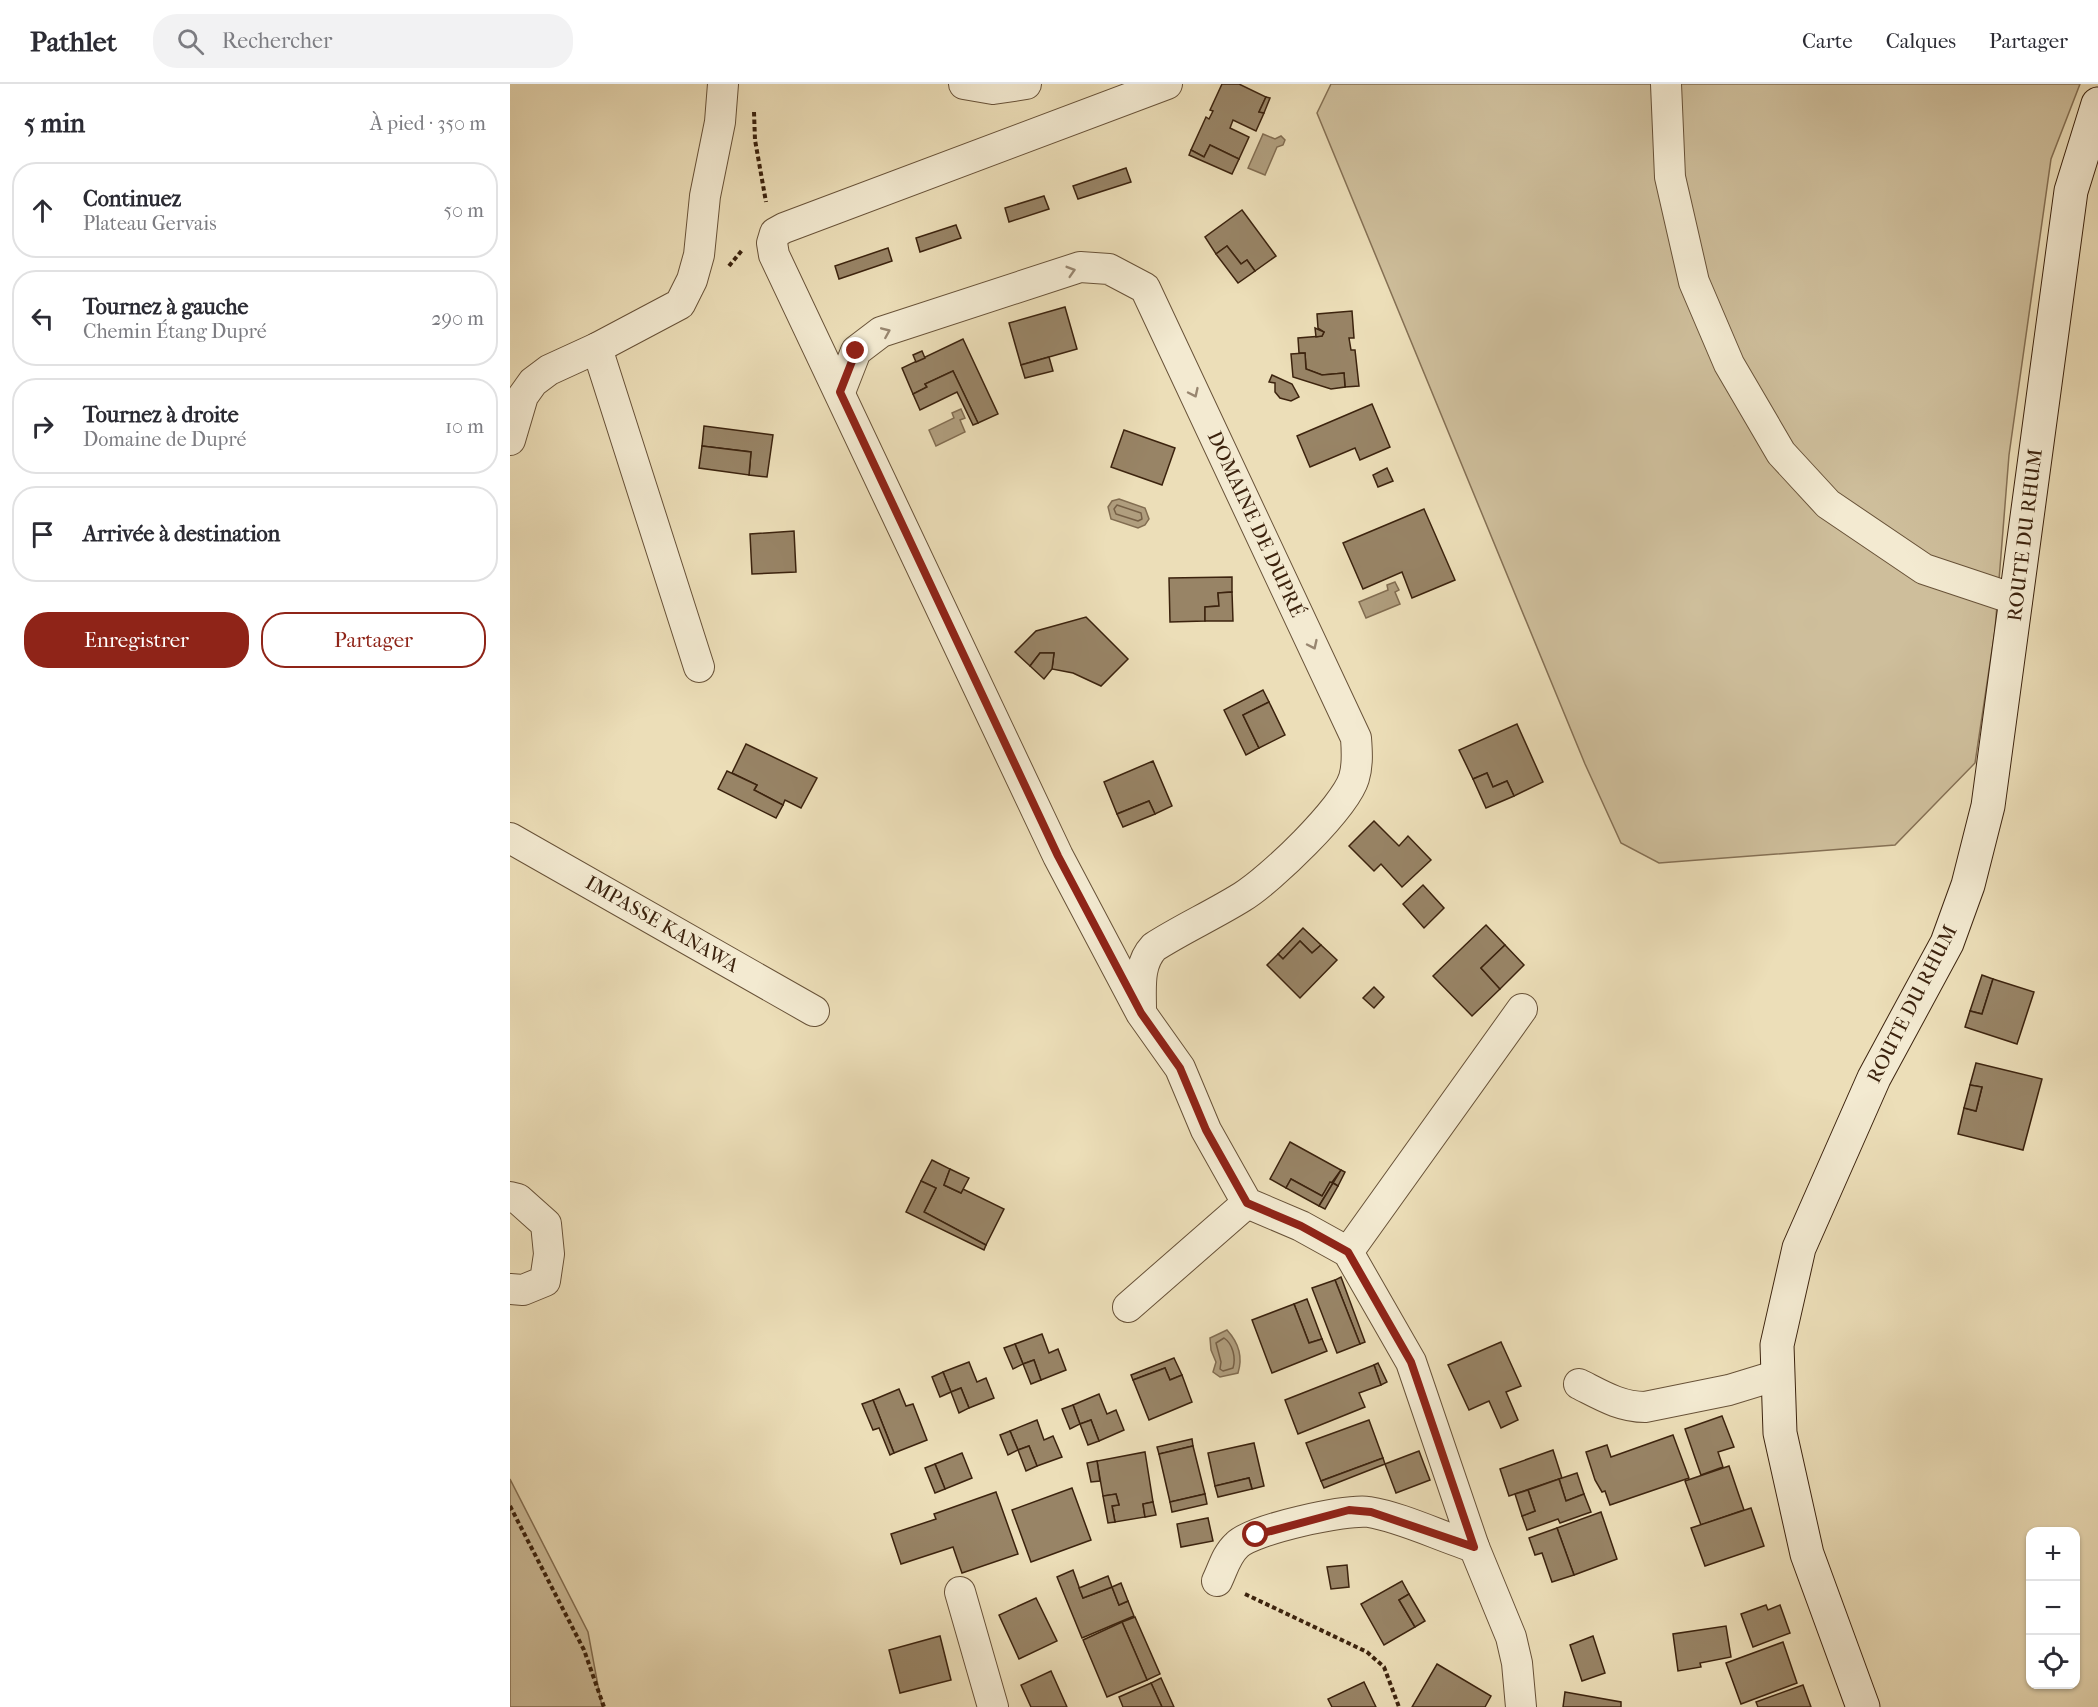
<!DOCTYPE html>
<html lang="fr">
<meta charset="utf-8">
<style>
:root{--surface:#fff;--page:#f2f2f3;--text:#2b2b33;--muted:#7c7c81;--line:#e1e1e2;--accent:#8f2418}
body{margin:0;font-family:"IM FELL French Canon",serif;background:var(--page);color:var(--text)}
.controls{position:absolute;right:18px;bottom:18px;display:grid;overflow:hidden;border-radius:12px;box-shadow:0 2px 4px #0004}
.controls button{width:54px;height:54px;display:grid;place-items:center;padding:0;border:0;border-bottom:2px solid var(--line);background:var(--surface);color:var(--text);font:30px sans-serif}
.stop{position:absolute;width:18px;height:18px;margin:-14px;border:4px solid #8f2418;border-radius:50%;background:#fff}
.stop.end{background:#8f2418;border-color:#fff;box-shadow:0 2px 6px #0008}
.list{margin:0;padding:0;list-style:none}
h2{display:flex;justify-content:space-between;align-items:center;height:78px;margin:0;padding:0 24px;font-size:26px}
h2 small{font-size:20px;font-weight:400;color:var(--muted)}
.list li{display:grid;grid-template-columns:39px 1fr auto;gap:18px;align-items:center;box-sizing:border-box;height:96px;margin:0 12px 12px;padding:0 12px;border:2px solid var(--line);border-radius:24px}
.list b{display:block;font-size:22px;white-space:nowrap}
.list p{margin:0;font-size:20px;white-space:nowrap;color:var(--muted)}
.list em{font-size:20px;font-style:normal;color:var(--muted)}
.actions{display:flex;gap:12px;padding:18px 24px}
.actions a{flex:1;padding:14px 0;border:2px solid var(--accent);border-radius:24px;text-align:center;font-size:21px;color:var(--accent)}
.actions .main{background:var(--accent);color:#fff}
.icon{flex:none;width:33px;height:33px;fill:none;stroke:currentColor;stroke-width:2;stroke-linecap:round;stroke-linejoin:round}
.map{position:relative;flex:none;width:1588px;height:1623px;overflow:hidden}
header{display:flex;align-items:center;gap:36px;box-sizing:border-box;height:84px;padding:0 30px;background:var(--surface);border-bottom:2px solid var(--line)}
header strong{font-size:28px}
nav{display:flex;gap:33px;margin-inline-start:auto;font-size:21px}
.search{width:420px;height:54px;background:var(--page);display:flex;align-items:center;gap:15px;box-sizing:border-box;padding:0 21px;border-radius:24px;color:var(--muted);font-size:22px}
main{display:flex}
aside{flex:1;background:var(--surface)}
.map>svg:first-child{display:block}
.green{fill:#cebe9b;stroke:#857054;stroke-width:1.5}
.water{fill:#b09e7e;stroke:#826d51;stroke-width:1.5}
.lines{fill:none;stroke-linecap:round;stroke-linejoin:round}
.shore{stroke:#766046;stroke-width:1.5}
.building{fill:#988466;stroke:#3c230e;stroke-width:1.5}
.street-casing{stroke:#685238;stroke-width:32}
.secondary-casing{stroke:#3c230e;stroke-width:35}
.path{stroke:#3c230e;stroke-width:4;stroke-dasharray:4.5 3;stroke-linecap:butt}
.street{stroke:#f3ead1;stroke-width:30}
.secondary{stroke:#f3ead1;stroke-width:33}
.oneway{stroke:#988670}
.route{stroke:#8f2418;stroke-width:8}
.labels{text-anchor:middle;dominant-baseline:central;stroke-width:5;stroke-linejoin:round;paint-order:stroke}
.street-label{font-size:20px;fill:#3c230e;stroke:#f3ead1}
</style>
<header>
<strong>Pathlet</strong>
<div class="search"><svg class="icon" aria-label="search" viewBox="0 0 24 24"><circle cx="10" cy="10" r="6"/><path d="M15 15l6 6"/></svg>Rechercher</div>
<nav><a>Carte</a><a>Calques</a><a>Partager</a></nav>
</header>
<main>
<aside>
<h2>5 min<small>À pied · 350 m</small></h2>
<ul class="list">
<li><svg class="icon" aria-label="ahead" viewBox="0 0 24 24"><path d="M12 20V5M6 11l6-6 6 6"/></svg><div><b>Continuez</b><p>Plateau Gervais</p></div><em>50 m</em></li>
<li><svg class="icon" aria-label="left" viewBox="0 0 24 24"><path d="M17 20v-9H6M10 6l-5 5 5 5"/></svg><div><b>Tournez à gauche</b><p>Chemin Étang Dupré</p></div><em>290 m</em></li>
<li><svg class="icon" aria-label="right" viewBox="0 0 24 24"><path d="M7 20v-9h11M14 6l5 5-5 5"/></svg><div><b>Tournez à droite</b><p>Domaine de Dupré</p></div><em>10 m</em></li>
<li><svg class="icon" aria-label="arrive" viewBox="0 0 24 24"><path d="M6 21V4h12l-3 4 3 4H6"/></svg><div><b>Arrivée à destination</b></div></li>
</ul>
<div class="actions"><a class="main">Enregistrer</a><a>Partager</a></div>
</aside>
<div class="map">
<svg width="1588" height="1623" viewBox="0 0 1588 1623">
<rect width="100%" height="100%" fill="#ecdeb8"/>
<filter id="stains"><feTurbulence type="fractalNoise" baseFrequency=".00333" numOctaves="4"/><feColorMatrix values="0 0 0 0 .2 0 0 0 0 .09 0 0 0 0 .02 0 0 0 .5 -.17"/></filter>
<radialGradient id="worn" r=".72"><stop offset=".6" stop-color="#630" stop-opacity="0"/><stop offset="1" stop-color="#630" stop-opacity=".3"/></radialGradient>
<g class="green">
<path d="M821 0H1570L1541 75 1499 371 1485 546 1465 679 1385 761 1149 779 1111 759 1075 680 807 29Z"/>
<path d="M0 1395 78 1548 92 1623H0Z"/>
</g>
<g class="water">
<path d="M753 50 765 55 771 52 775 56 773 61 767 63 755 91 738 84Z"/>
<path d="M451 325 455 334 450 336 455 348 426 362 419 346 444 334 442 329Z"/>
<path d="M609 415 635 424 639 435 635 441 628 444 601 435 598 423 602 417Z"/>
<path d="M885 498 889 506 885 508 890 520 856 534 849 518 878 506 877 501Z"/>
<path d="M717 1246C728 1258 733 1273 728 1289L710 1293 703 1288 706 1278 701 1266 700 1254Z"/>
</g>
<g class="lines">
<g class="shore">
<path d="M607 421 631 429 632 435 628 437 606 430 604 425Z"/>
<path d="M714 1254C723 1260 726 1274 723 1284L713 1287 710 1285 711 1278 706 1259Z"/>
</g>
</g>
<g class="building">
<path d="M712 0H729L756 13 749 28 754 29 746 47 723 36 720 44 739 53 729 75 700 61 694 73 681 66 696 33 699 35 703 27 700 26Z"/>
<path d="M756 13 760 14 754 29 749 28Z"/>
<path d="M700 61 729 75 722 90 679 71 681 66 694 73Z"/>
<path d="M616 84 621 98 568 115 563 102Z"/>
<path d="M534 112 539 125 499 138 495 124Z"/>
<path d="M732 126 766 172 745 187 737 176 731 180 717 162 706 170 695 153Z"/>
<path d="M446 141 451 154 410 168 406 154Z"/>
<path d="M717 162 731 180 737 176 745 187 728 199 706 170Z"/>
<path d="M378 164 382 177 329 195 325 182Z"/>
<path d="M555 223 567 265 511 281 499 239Z"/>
<path d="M842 227 844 254H839L841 266H845L849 302 835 303 834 289 812 291 796 285 795 269H789L788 254 812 252 814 248 808 244 807 230Z"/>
<path d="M805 244 814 248 812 252 806 253Z"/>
<path d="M453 255 488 330 468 339 443 287 415 300 417 303 403 310 392 284Z"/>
<path d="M412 267 415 274 406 278 403 271Z"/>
<path d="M795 269 796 285 812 291 834 289 835 303 821 305 783 293 781 270Z"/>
<path d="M539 273 543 287 515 294 511 281Z"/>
<path d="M443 287 468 339 463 341 447 308 410 326 403 310 417 303 415 300Z"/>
<path d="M762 291 782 300 789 313 781 317 770 314 765 308V299L759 298Z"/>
<path d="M862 320 880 363 850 376 845 364 800 383 787 352Z"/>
<path d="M194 342 263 351 257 393 239 391 241 368 192 362Z"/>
<path d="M614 346 665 364 652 401 601 383Z"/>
<path d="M192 362 241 368 239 391 189 384Z"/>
<path d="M877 384 883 397 868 403 863 391Z"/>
<path d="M914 425 945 496 902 514 892 488 853 505 833 459Z"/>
<path d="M284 447 286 488 242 490 240 450Z"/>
<path d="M722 493V508L708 509 709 522 695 523V537L660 538 659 494Z"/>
<path d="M722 508 723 537H695V523L709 522 708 509Z"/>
<path d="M576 533 618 575 591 602 563 589 542 585 544 569H530L520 582 505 568 526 547Z"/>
<path d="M530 569H544L542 585 534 595 520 582Z"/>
<path d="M753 606 759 618 733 631 749 664 736 671 714 626Z"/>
<path d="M759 618 775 651 749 664 733 631Z"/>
<path d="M1007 640 1033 698 1004 712 997 697 983 703 977 689 963 695 949 666Z"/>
<path d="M236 660 307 694 291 724 275 716 273 721 244 706 247 701 222 689Z"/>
<path d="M643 677 662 722 645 730 639 717 607 730 594 698Z"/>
<path d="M217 687 247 701 244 706 273 721 266 734 208 705Z"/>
<path d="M977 689 983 703 997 697 1004 712 976 724 963 695Z"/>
<path d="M639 717 645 730 613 743 607 730Z"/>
<path d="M864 737 889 762 898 752 921 776 892 803 871 780 864 787 839 762Z"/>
<path d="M913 801 934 824 914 844 893 820Z"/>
<path d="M976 841 995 861 971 884 990 905 962 932 923 892Z"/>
<path d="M793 844 811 861 802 869 790 857 773 875 768 870Z"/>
<path d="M790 857 802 869 811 861 827 876 790 914 757 881 768 870 773 875Z"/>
<path d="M995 861 1014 881 990 905 971 884Z"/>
<path d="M1472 891 1483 895 1472 930 1460 927Z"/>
<path d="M1483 895 1524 908 1507 960 1455 943 1460 927 1472 930Z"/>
<path d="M864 903 874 913 864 924 853 914Z"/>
<path d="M1466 979 1532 995 1513 1066 1448 1050 1454 1024 1466 1027 1472 1003 1460 1001Z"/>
<path d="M1460 1001 1472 1003 1466 1027 1454 1024Z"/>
<path d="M780 1058 831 1086 812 1112 781 1095 776 1104 760 1095Z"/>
<path d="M422 1076 440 1085 434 1101 451 1109 453 1105 494 1125 476 1161 414 1128 426 1104 411 1097Z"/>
<path d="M440 1085 459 1094 451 1109 434 1101Z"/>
<path d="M831 1086 835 1088 828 1102 823 1099Z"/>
<path d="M781 1095 812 1112 820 1098 823 1099 809 1122 776 1104Z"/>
<path d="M411 1097 426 1104 414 1128 476 1161 474 1166 396 1128Z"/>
<path d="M823 1099 828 1102 815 1125 809 1122Z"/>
<path d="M831 1193 855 1258 850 1260 825 1196Z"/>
<path d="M825 1196 850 1260 827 1269 802 1204Z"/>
<path d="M797 1215 812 1255 799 1259 784 1220Z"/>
<path d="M784 1220 799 1259 812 1255 817 1267 762 1289 742 1236Z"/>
<path d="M532 1250 539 1269 548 1265 556 1286 531 1296 524 1276 513 1280 505 1260Z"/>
<path d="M991 1258 1011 1302 996 1308 1008 1336 991 1344 979 1317 959 1326 938 1281Z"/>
<path d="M505 1260 513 1280 503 1285 494 1264Z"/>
<path d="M664 1274 672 1291 660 1296 655 1284 623 1296 621 1291Z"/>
<path d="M524 1276 531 1296 521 1300 513 1280Z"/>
<path d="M459 1278 467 1298 476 1294 484 1314 459 1324 451 1304 441 1308 433 1288Z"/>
<path d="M868 1279 877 1298 871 1301 864 1281Z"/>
<path d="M864 1281 871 1301 849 1309 855 1323 788 1350 775 1316Z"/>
<path d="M655 1284 660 1296 672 1291 682 1318 639 1336 623 1296Z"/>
<path d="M433 1288 441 1308 430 1313 422 1293Z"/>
<path d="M451 1304 459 1324 449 1329 441 1308Z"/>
<path d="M389 1305 396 1322 403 1320 417 1356 384 1369 363 1316Z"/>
<path d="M589 1310 597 1330 606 1326 614 1346 589 1357 581 1336 570 1340 563 1321Z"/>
<path d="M363 1316 384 1369 380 1371 369 1344 363 1346 352 1320Z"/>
<path d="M563 1321 570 1340 560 1345 552 1325Z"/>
<path d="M1212 1332 1224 1363 1208 1368 1213 1383 1191 1391 1175 1345Z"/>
<path d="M527 1336 534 1356 543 1352 552 1373 527 1382 519 1362 508 1366 500 1347Z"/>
<path d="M581 1336 589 1357 578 1361 570 1340Z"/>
<path d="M859 1336 873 1374 811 1397 796 1359Z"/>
<path d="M500 1347 508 1366 498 1371 490 1351Z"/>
<path d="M1163 1351 1179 1394 1100 1421 1095 1407 1092 1408 1085 1396 1076 1368 1097 1361 1101 1373Z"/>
<path d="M682 1355 683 1362 649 1370 647 1363Z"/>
<path d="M744 1359 754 1402 742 1405 739 1394 705 1402 698 1369Z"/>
<path d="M519 1362 527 1382 516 1387 508 1366Z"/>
<path d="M683 1362 695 1410 660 1418 649 1370Z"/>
<path d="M1043 1366 1052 1394 999 1412 990 1385Z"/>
<path d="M909 1367 920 1396 886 1409 875 1380Z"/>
<path d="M635 1368 643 1418 633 1420 635 1433 605 1438 602 1422 609 1421 606 1410 593 1412 587 1377Z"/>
<path d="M452 1369 462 1394 435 1405 425 1380Z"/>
<path d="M873 1374 875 1380 814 1404 811 1397Z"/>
<path d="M587 1377 590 1397 581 1398 577 1379Z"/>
<path d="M425 1380 435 1405 425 1409 415 1384Z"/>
<path d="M1219 1382 1234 1426 1191 1441 1175 1397Z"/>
<path d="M1067 1389 1074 1410 1056 1417 1049 1395Z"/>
<path d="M739 1394 742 1405 708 1413 705 1402Z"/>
<path d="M1049 1395 1056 1417 1074 1410 1081 1428 1050 1439 1048 1435 1017 1446 1012 1432 1025 1427 1018 1406Z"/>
<path d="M562 1404 581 1456 521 1478 502 1426Z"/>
<path d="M1018 1406 1025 1427 1012 1432 1005 1410Z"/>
<path d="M486 1408 508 1470 452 1489 443 1463 391 1480 381 1450 426 1435 424 1430Z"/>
<path d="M606 1410 609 1421 602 1422 605 1438 598 1439 593 1412Z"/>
<path d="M695 1410 697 1420 662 1428 660 1418Z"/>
<path d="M643 1418 646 1431 635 1433 633 1420Z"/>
<path d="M1241 1424 1254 1462 1195 1482 1181 1444Z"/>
<path d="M1091 1428 1107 1475 1064 1491 1047 1444Z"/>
<path d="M698 1434 703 1457 671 1463 667 1440Z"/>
<path d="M1047 1444 1064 1491 1042 1498 1032 1469 1025 1471 1019 1454Z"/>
<path d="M837 1481 839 1503 821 1505 817 1483Z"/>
<path d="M563 1486 573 1514 602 1503 609 1521 618 1517 624 1532 572 1554 547 1493Z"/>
<path d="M598 1492 602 1503 573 1514 569 1504Z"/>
<path d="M892 1497 899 1510 889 1516 905 1543 874 1561 851 1520Z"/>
<path d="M611 1499 618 1517 609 1521 602 1503Z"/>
<path d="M899 1510 915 1537 905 1543 889 1516Z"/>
<path d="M526 1514 547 1557 509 1575 489 1531Z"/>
<path d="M1256 1521 1258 1526 1270 1521 1280 1549 1243 1563 1231 1530Z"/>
<path d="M625 1533 650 1590 637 1596 612 1538Z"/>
<path d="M612 1538 637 1596 597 1613 573 1556Z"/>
<path d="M1216 1542 1221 1573 1190 1579 1191 1583 1168 1587 1163 1550Z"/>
<path d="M430 1552 441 1596 390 1609 379 1566Z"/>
<path d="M1083 1552 1095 1589 1072 1597 1060 1561Z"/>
<path d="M1273 1558 1287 1599 1231 1620 1216 1579Z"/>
<path d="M927 1580 981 1612 975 1623H902Z"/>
<path d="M541 1587 557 1623H521L511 1601Z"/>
<path d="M651 1594 664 1623H652L641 1599Z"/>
<path d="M854 1598 866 1623H822L818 1615Z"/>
<path d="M641 1599 652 1623H613L609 1613Z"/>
<path d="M1293 1601 1301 1623H1248L1246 1618Z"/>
<path d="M1055 1608 1111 1618V1623H1053Z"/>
</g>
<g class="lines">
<g class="street-casing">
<g id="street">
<path d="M454 0 483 5 516 0"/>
<path d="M657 0 274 144 265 149 262 159 264 171 548 772 631 929 670 984 696 1046 737 1119 791 1142 838 1168 901 1278 964 1463 1001 1553 1007 1579 1011 1623"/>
<path d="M1156 0 1160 93 1184 198 1219 280 1271 369 1318 420 1414 485 1507 516"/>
<path d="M87 264 189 583"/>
<path d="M330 308 346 267 371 248 570 183 599 185 635 204 846 654C847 667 848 681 844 694 835 724 760 796 732 813 703 831 672 845 644 863 628 880 631 903 631 925"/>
<path d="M0 356 13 312 23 298 39 286 87 264 170 220 182 196 189 171 195 112 210 38 213 0"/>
<path d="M0 754 304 927"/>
<path d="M0 1113 8 1115 36 1140 39 1170 35 1197 13 1206 0 1205"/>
<path d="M838 1168 1012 925"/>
<path d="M618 1223 737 1119"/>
<path d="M1069 1300C1091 1311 1110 1323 1135 1323L1219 1306 1268 1291"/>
<path d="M707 1497C713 1485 716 1471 727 1461 743 1445 836 1425 859 1428 891 1433 932 1453 964 1463"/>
<path d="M450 1508 483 1623"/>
</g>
</g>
<g class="secondary-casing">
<path id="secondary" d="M1353 1623 1297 1470 1270 1349 1267 1261 1289 1164 1364 994 1437 859 1458 801 1478 722 1561 107 1588 20"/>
</g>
<g class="path">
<path d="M244 28 245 56 256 118"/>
<path d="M219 182 233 165"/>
<path d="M0 1422 74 1566 94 1623"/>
<path d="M735 1510 857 1568 874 1583 889 1623"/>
</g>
<use href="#street" class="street"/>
<use href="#secondary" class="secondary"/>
</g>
<defs><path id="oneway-chevron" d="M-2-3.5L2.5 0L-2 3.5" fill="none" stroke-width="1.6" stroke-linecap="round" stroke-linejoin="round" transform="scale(1.5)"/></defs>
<g class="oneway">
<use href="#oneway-chevron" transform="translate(561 187) rotate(-17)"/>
<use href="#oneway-chevron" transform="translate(376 248) rotate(-23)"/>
<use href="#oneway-chevron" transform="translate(684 309) rotate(65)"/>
<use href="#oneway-chevron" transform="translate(803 561) rotate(65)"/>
</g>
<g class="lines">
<path class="route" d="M346 267 330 308 548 772 631 929 670 984 696 1046 737 1119 791 1142 838 1168 901 1278 964 1463 861 1428 839 1426 746 1451"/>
</g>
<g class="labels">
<g class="street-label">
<text transform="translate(746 440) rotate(65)">DOMAINE DE DUPRÉ</text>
<text transform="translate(1515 451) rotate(-83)">ROUTE DU RHUM</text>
<text transform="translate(152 840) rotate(30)">IMPASSE KANAWA</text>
<text transform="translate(1402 920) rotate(-63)">ROUTE DU RHUM</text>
</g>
</g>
<rect width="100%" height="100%" filter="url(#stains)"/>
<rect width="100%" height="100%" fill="url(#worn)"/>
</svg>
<div class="controls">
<button>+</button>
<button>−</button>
<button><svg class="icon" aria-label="locate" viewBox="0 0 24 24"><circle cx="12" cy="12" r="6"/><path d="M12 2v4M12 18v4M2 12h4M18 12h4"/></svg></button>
</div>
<div class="stop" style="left:746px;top:1451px"></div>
<div class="stop end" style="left:346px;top:267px"></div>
</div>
</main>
